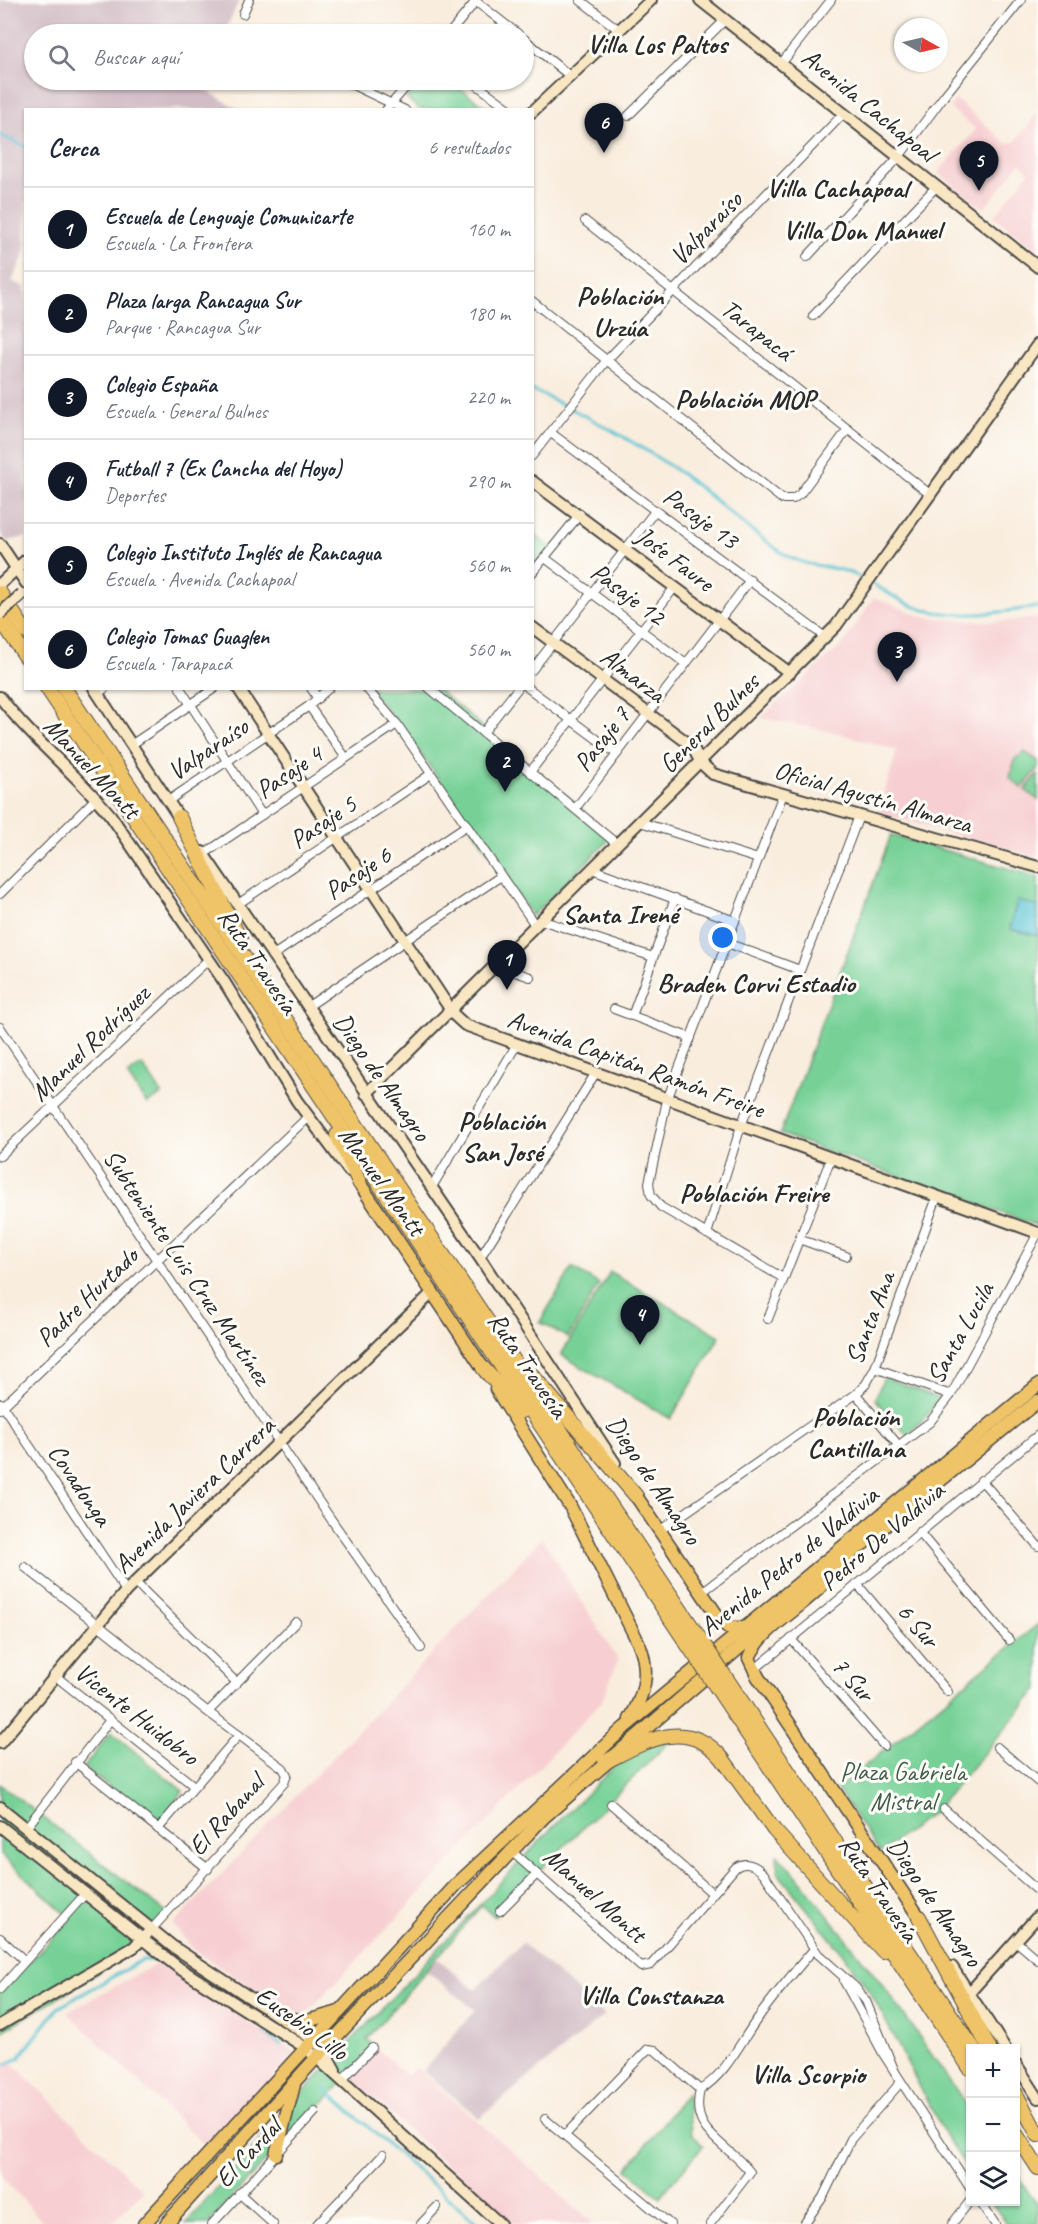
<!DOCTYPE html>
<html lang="es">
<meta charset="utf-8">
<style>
:root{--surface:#fff;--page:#f6f6f7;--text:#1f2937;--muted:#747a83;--line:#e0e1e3;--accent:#111827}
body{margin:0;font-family:Caveat,sans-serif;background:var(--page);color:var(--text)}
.controls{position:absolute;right:18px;bottom:18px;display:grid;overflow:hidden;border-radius:0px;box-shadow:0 2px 4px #0004}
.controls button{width:54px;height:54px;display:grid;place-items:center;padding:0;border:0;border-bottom:2px solid var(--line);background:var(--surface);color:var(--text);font:30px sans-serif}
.compass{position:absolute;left:894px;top:18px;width:54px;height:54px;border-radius:50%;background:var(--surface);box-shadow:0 2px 4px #0004;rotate:98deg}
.you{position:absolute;left:723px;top:938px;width:21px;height:21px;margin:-15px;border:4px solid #fff;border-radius:50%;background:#1a73e8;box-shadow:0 0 0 9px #1a73e833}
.badge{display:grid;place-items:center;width:39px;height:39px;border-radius:50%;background:var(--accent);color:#fff;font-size:20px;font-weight:700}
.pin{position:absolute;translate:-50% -50px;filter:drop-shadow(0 2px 3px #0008)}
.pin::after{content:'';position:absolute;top:32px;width:21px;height:18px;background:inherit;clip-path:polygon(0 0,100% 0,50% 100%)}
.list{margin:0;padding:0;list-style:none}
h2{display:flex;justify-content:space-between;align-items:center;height:78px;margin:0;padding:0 24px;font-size:26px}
h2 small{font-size:20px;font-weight:400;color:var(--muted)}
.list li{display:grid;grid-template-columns:39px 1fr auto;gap:18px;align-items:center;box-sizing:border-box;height:84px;padding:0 24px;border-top:2px solid var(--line)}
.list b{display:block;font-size:22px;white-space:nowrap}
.list p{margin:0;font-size:20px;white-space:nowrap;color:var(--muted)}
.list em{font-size:20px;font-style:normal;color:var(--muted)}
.icon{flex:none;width:33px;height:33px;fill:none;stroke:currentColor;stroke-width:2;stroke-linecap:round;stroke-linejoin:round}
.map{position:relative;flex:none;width:1038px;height:2224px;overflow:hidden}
.search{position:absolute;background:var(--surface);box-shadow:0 2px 4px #0004;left:24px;top:24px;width:510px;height:66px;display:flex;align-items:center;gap:15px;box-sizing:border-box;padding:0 21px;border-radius:33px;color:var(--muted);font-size:22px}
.panel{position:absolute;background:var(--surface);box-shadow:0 2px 4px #0004;left:24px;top:108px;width:510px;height:582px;border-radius:0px}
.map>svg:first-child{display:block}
.built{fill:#f7cfd2}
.industrial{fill:#d2bdc6}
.green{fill:#77d197;stroke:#517e61;stroke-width:1.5}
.water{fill:#5bc5d5;stroke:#437880;stroke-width:1.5}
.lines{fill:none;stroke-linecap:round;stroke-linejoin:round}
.stream{stroke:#5bc5d5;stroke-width:3}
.street-casing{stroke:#4a4846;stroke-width:10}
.secondary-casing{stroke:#4a4846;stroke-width:14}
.primary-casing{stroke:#4a4846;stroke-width:15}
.highway-casing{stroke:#4a4846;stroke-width:16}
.street{stroke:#fff;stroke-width:8}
.secondary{stroke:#f9e7c3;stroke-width:10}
.primary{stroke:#efc469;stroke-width:12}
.highway{stroke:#efc469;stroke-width:14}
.secondary-bridge-casing{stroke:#4a4846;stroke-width:14;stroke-linecap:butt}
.highway-bridge-casing{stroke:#4a4846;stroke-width:16;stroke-linecap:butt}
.secondary-bridge{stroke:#f9e7c3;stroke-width:10}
.highway-bridge{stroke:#efc469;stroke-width:14}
.labels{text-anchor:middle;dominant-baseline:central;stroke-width:6;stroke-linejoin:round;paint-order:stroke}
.street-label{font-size:26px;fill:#2b2b2b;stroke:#fdfcf7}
.park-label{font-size:26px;fill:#425d4b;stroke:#fdfcf7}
.neighbourhood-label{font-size:27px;font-weight:bold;fill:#2b2b2b;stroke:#fdfcf7}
</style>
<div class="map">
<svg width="1038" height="2224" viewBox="0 0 1038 2224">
<rect width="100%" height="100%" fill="#fdfcf7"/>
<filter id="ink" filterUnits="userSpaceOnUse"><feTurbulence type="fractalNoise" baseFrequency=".0167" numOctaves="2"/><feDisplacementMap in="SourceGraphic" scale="12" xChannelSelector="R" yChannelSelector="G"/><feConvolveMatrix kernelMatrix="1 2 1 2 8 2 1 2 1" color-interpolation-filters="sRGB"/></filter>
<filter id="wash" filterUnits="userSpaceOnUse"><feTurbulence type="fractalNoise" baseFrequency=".008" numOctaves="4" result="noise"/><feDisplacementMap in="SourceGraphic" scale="24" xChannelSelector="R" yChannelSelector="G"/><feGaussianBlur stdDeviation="1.35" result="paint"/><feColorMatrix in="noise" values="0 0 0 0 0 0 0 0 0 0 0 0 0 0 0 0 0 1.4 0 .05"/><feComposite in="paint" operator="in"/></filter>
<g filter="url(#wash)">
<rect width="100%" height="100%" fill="#f9edde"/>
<g class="built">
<path d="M955 99 1006 143 1015 142 1038 112V252L994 216 1029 172 1020 163 984 209 938 173 976 129 950 108Z"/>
<path d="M874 598 924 617 995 622 1038 618V858L879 812 897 750 834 732 760 718 842 645Z"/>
<path d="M542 1538 618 1660 602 1701 304 2016 276 2004 194 1950 173 1925Z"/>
<path d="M162 1961 223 2006 296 2053 207 2148 67 2012Z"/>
<path d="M376 2047 407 2076 416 2067 594 2224H512L349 2076Z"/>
<path d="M9 2060 143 2191 111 2224H45L0 2175V2064Z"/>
</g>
<g class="industrial">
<path d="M0 0H239L224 34H34V80H204L201 87 238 109 26 110 25 253 12 281 25 287 26 537 6 541 0 531Z"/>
<path d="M522 1943 605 2015 479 2118 423 2071 475 2010 426 1970 437 1958 475 1990Z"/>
</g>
<g class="green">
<path d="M421 80H448L489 109H419L406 98Z"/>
<path d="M532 533 552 548 537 568 533 565Z"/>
<path d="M369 689H437L580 807 611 838 532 916C478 840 431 759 369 689Z"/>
<path d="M1025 752 1038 761V769L1022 788 1010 778 1015 759Z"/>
<path d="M1038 774V800L1025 790Z"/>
<path d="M891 835 1038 877V1226L780 1134Z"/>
<path d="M142 1065 162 1094 147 1104 127 1075Z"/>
<path d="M572 1268 599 1284 568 1338 540 1322Z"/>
<path d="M610 1272 720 1336 671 1419 561 1355Z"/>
<path d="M884 1377 941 1399 908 1436 875 1399Z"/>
<path d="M1038 1624V1689L935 1811 880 1853 837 1789Z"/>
<path d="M111 1732 183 1791 157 1825 84 1767Z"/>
<path d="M670 1741 494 1916 482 1905 367 2039 375 2047 327 2099 293 2131 208 2224H185L323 2071 547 1833 617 1764 645 1747Z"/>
<path d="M0 1784 168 1914 139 1947 0 2033V1992L71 1919 0 1854Z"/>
<path d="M777 1855 793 1871 891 1996 970 2110V2172L946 2137 872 1995 843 1954 778 1873Z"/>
<path d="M687 2093 691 2132 703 2146 660 2197 627 2169Z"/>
<path d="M1016 2174 1038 2206V2224H1007L991 2202H1016Z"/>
</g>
<path class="water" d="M1017 901 1038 906V936L1010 929Z"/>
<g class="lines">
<g class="stream">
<path d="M0 135 26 147"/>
<path d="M532 390C582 413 631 439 676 470 713 496 746 529 784 554 809 570 837 563 866 580"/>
<path d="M871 583C890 594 909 607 930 611 966 618 1003 612 1038 607"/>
<path d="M182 1977 212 1999"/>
<path d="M264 2033 281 2045"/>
<path d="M0 2067 19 2058 58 2008 142 1960H157L169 1968"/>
<path d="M325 2089 478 2224"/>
</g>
</g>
</g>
<g filter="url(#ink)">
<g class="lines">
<g class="street-casing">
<g id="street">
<path d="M474 0 518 34"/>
<path d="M580 0 619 30"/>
<path d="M243 14 249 0"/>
<path d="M449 34 476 1"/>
<path d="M524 39 570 76"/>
<path d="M781 64 831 0"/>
<path d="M342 80 405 110"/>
<path d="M470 80 511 110"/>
<path d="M386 110 412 80"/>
<path d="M628 116 725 20"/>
<path d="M585 221 931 495"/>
<path d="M807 257 898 158 944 96 1021 0"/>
<path d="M532 301 782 499H793L800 494 848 429"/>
<path d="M813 316 936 187"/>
<path d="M551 433 825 637"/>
<path d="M532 456 606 361 844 113"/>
<path d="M545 558 686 664"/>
<path d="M532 573 580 514"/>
<path d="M532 670 655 511"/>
<path d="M180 688 262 815"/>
<path d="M311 688 318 699"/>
<path d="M366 688 397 724 535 925"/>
<path d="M429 688 617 844"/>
<path d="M528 688 617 754"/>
<path d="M98 694 105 688"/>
<path d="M309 706 346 758"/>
<path d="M483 733 518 688"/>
<path d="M131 745 215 688"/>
<path d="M530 772 675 587"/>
<path d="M168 801 309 706 329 688"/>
<path d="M575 809 750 580"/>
<path d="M640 822 758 859"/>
<path d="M204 854 397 724"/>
<path d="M592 869 735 921"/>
<path d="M0 894 96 798"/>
<path d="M238 904 431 774"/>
<path d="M541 920 653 957"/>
<path d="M727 943 800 970"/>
<path d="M272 956 467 825"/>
<path d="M495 965 530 977"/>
<path d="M307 1007 501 876"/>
<path d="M614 1009 691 1038"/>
<path d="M632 1016 675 898"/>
<path d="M0 1027 326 1512 421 1648"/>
<path d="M0 1156 209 959"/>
<path d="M432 1187 517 1044"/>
<path d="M707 1234 741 1126 859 816"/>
<path d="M799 1239 846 1256"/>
<path d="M480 1258 595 1074"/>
<path d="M783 1278 661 1207 651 1195 649 1183 667 1100 783 794"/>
<path d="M768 1319 831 1158"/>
<path d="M875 1368 951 1395"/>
<path d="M856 1394 899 1446"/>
<path d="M1 1403 126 1591"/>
<path d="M0 1409 308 1117"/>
<path d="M981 1480 1038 1546"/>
<path d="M659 1531 856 1394 866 1384 875 1368 937 1197"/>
<path d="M919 1532 1009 1640"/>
<path d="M25 1567 208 1712 283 1768 287 1775 284 1783 151 1930"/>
<path d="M135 1582 236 1682"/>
<path d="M857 1584 948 1692"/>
<path d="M702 1592 930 1422 951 1395 1038 1233"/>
<path d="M791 1639 884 1746"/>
<path d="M754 1670 1038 1435"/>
<path d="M54 1675 194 1786"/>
<path d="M208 1712 296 1622"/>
<path d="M997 1747 1038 1782"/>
<path d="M75 1762 208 1869"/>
<path d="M611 1804 712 1893"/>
<path d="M944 1809 1038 1891"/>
<path d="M26 1828 110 1720"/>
<path d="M158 1829 239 1735"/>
<path d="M510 1850 641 1967 651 1965 736 1867C747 1860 756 1866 764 1874L818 1954 855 1987 866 2001 895 2072"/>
<path d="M500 1911 536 1875"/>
<path d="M0 1938 25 1961"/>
<path d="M1017 1942 1038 1960"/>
<path d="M844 1981 884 2055 970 2188"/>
<path d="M0 1989 86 1893"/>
<path d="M342 2080 372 2048"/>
<path d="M545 2119 670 2224"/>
<path d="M565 2135 648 2049 655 2050 700 2090"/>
<path d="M239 2193 273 2224"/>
<path d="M980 2202 995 2224"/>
<path d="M212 2224 315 2112"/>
<path d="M317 2224 383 2155"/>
<path d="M421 2224 437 2207"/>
<path d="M710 2224 750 2172C727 2142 689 2134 700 2090 727 2073 739 2044 758 2018 775 1994 795 1971 814 1949"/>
<path d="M804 2224 823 2197 851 2139 901 2082"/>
<path d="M952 2224 970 2201"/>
</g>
</g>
<g class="secondary-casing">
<g id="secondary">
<path d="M700 0 1038 267"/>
<path d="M532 112 651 0"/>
<path d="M532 481 790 673"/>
<path d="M0 544 26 583"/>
<path d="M0 584 26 560"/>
<path d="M532 627 692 746 701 763 713 774 1038 867"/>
<path d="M94 688 182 822"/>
<path d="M238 688 454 1015 465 1025 1038 1233"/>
<path d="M0 697C33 741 77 774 111 816L225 983 297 1101 349 1171"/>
<path d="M202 852 480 1258 615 1463"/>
<path d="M366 1094 836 626 1038 344"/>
<path d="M0 1743 126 1591 433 1292"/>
<path d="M0 1807 172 1946 314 2040 324 2050 335 2070"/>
<path d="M0 1826 179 1968 306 2048 500 2224"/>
<path d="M952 1967 1005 2048"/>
<path d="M969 1993 1038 1916"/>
<path d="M0 2025 134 1947 147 1934"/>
<path d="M1016 2064 1038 2098"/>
</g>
</g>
<g class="primary-casing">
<g id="primary">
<path d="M360 1184 487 1374"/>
<path d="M496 1389 570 1506 640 1646C650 1673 644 1695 630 1719"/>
<path d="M636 1496 721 1621 729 1628H741"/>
<path d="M825 1582C804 1607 761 1628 749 1658L758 1677 919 1917"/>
<path d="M284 2018 307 2021 339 2012"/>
<path d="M276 2154 294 2085"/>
<path d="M144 2224 457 1884 624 1728 1038 1385"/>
<path d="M166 2224 316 2058 544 1817 799 1596 1038 1401"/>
</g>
</g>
<g class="highway-casing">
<g id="highway">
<path d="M0 593 26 632"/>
<path d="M0 618 26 657"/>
<path d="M47 688 690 1648"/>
<path d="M64 688 700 1639"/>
<path d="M179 817 240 939"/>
<path d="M337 1135 360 1184"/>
<path d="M483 1368 522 1411"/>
<path d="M532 1375 636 1496"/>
<path d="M728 1681 973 2048"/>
<path d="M717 1688 970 2068"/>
<path d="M605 1762C644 1742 686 1716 722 1758L774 1830 883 1951"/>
<path d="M919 1917 989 2048"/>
<path d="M1016 2094 1038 2135"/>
<path d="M1016 2134 1038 2168"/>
</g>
</g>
<use href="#street" class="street"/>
<use href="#secondary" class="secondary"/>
<use href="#primary" class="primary"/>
<use href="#highway" class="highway"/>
<g class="secondary-bridge-casing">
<path id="secondary-bridge" d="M0 614 22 594"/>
</g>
<g class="highway-bridge-casing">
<g id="highway-bridge">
<path d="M700 1639 728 1681"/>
<path d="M690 1648 717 1688"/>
</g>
</g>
<use href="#secondary-bridge" class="secondary-bridge"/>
<use href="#highway-bridge" class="highway-bridge"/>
</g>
</g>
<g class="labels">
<g class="street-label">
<text transform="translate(869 105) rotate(39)">Avenida Cachapoal</text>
<text transform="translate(706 228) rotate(-46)">Valparaíso</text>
<text transform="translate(757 330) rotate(38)">Tarapacá</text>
<text transform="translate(701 518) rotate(36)">Pasaje 13</text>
<text transform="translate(675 559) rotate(37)">Jośe Faure</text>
<text transform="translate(628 594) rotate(37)">Pasaje 12</text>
<text transform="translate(633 675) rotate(37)">Almarza</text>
<text transform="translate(709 723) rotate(-45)">General Bulnes</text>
<text transform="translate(602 739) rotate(-52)">Pasaje 7</text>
<text transform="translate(208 749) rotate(-34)">Valparaíso</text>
<text transform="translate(92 768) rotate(47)">Manuel Montt</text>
<text transform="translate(289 772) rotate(-34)">Pasaje 4</text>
<text transform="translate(873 797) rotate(16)">Oficial Agustín Almarza</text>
<text transform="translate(323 822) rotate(-34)">Pasaje 5</text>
<text transform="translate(358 873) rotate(-34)">Pasaje 6</text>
<text transform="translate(258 961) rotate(56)">Ruta Travesía</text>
<text transform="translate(90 1043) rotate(-44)">Manuel Rodríguez</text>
<text transform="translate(636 1064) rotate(20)">Avenida Capitán Ramón Freire</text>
<text transform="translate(382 1077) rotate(55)">Diego de Almagro</text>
<text transform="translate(382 1181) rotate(54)">Manuel Montt</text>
<text transform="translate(187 1267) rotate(56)">Subteniente Luis Cruz Martínez</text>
<text transform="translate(87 1297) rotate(-44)">Padre Hurtado</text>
<text transform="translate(870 1318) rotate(-69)">Santa Ana</text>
<text transform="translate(960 1333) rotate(-61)">Santa Lucila</text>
<text transform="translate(528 1365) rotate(56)">Ruta Travesía</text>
<text transform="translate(654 1480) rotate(56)">Diego de Almagro</text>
<text transform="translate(80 1485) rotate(56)">Covadonga</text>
<text transform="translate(194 1495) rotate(-44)">Avenida Javiera Carrera</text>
<text transform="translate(882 1536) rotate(-40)">Pedro De Valdivia</text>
<text transform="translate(789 1561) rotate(-39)">Avenida Pedro de Valdivia</text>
<text transform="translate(918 1625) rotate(50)">6 Sur</text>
<text transform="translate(853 1679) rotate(49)">7 Sur</text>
<text transform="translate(137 1714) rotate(38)">Vicente Huidobro</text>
<text transform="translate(226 1815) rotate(-48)">El Rabanal</text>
<text transform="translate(879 1889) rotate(56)">Ruta Travesía</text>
<text transform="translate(595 1895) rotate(42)">Manuel Montt</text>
<text transform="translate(935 1902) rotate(56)">Diego de Almagro</text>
<text transform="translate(302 2023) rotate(36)">Eusebio Lillo</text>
<text transform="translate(248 2153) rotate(-47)">El Cardal</text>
</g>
<g class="park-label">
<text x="903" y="1771">Plaza Gabriela<tspan x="903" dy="30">Mistral</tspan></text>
</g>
<g class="neighbourhood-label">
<text x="657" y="44">Villa Los Paltos</text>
<text x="837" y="188">Villa Cachapoal</text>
<text x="862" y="230">Villa Don Manuel</text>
<text x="620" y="296">Población<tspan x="620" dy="31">Urzúa</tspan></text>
<text x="745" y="399">Población MOP</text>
<text x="620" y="914">Santa Irené</text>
<text x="756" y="983">Braden Corvi Estadio</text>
<text x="502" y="1121">Población<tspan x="502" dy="31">San José</tspan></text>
<text x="754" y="1193">Población Freire</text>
<text x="856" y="1417">Población<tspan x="856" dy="31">Cantillana</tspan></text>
<text x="651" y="1995">Villa Constanza</text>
<text x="808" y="2074">Villa Scorpio</text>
</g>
</g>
</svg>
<div class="controls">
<button>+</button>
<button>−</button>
<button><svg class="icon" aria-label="layers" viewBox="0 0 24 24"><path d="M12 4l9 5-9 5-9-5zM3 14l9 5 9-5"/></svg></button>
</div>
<svg class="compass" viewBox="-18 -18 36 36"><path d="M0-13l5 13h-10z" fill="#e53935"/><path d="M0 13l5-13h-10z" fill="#747a83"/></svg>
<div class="you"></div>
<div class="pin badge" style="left:507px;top:990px">1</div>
<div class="pin badge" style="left:505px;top:792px">2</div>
<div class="pin badge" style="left:897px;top:682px">3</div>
<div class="pin badge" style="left:640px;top:1345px">4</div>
<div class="pin badge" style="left:979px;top:191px">5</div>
<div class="pin badge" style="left:604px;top:153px">6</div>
<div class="search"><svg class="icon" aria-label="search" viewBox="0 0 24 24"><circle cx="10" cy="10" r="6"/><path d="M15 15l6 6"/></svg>Buscar aquí</div>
<section class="panel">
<h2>Cerca<small>6 resultados</small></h2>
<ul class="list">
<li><span class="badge">1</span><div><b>Escuela de Lenguaje Comunicarte</b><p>Escuela · La Frontera</p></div><em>160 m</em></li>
<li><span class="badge">2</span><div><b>Plaza larga Rancagua Sur</b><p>Parque · Rancagua Sur</p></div><em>180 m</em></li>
<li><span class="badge">3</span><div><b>Colegio España</b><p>Escuela · General Bulnes</p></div><em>220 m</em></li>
<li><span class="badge">4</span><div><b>Futball 7 (Ex Cancha del Hoyo)</b><p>Deportes</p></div><em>290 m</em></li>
<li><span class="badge">5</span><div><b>Colegio Instituto Inglés de Rancagua</b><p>Escuela · Avenida Cachapoal</p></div><em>560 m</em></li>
<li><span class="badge">6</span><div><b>Colegio Tomas Guaglen</b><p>Escuela · Tarapacá</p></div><em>560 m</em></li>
</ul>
</section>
</div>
